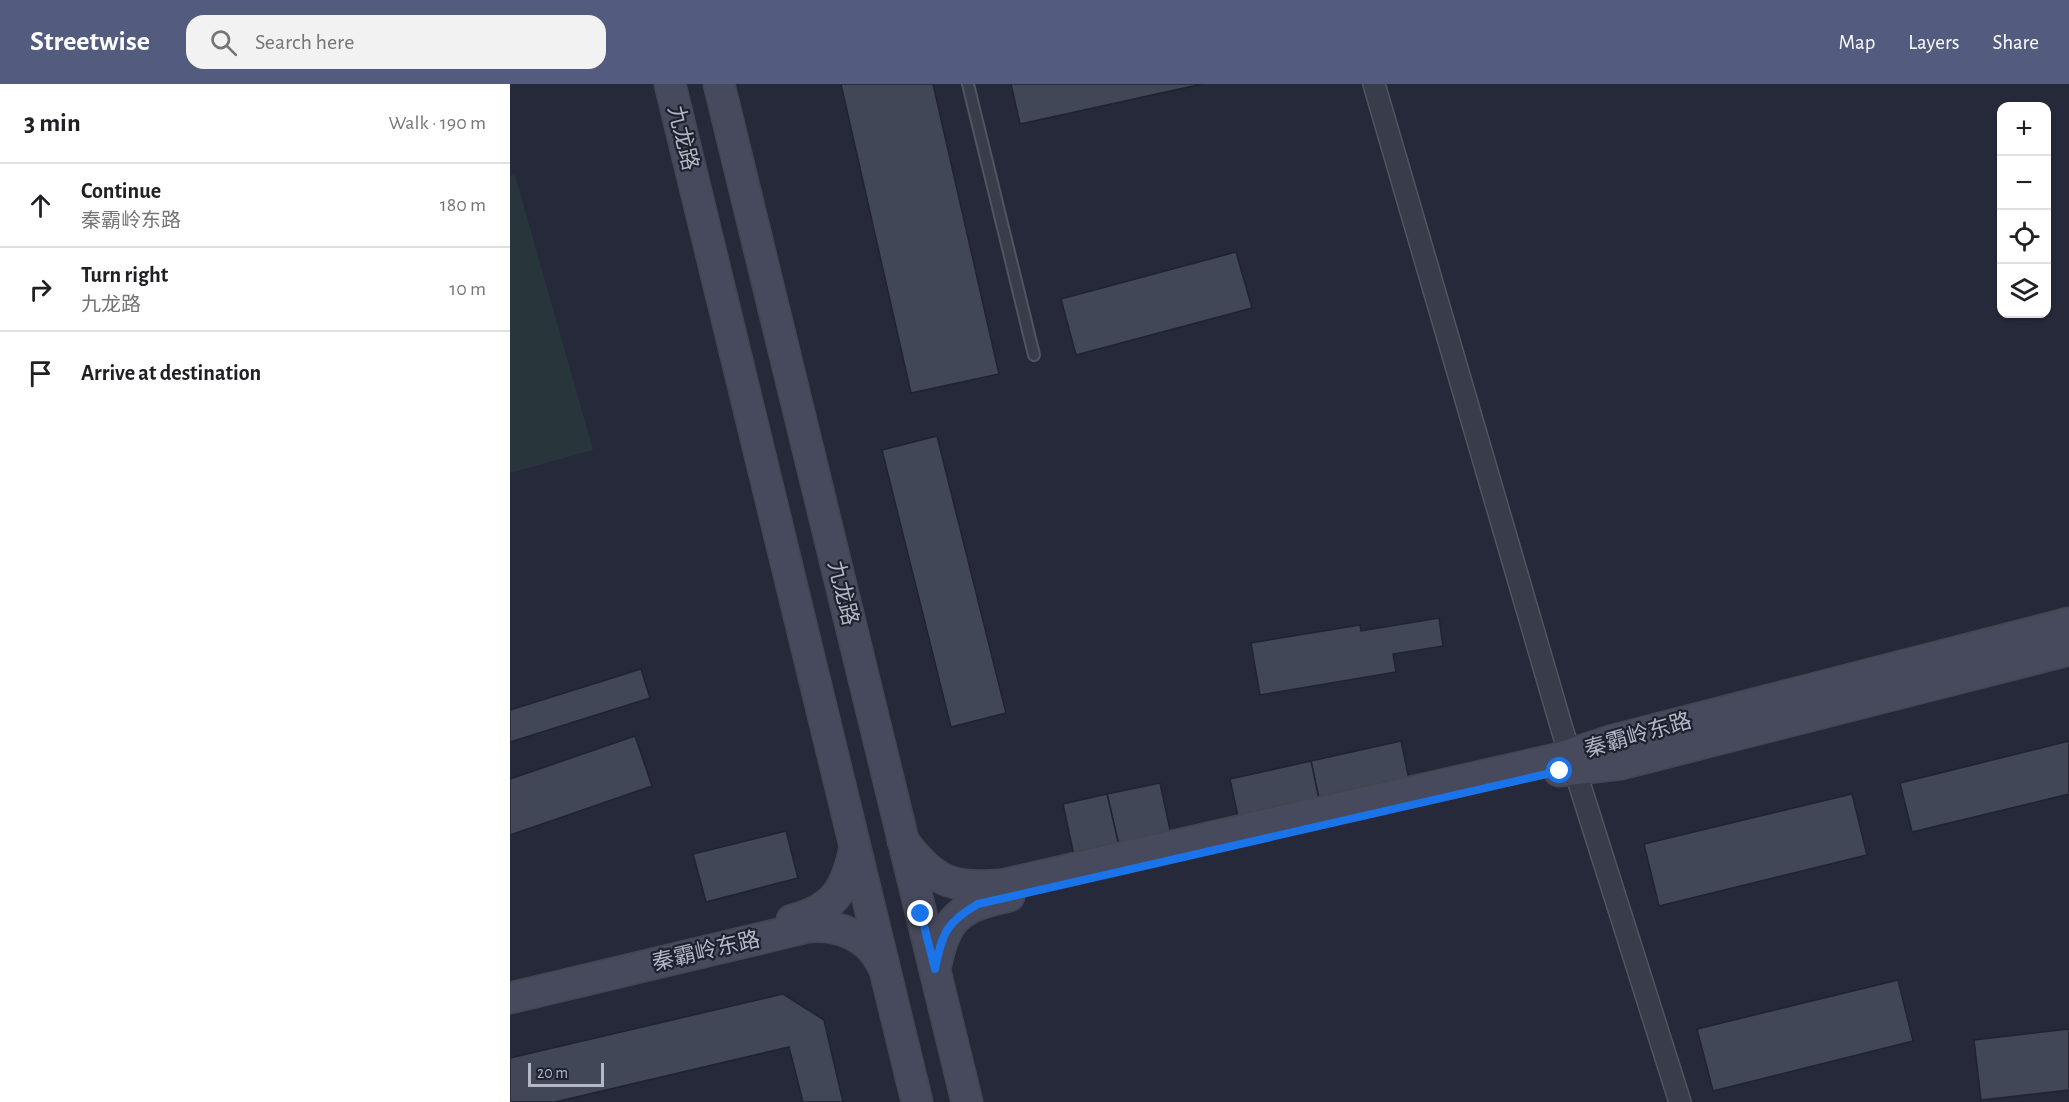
<!DOCTYPE html>
<meta charset="utf-8">
<style>
:root{--surface:#fff;--page:#f2f2f2;--text:#202124;--muted:#757577;--line:#e0e0e0;--accent:#535b7e}
body{margin:0;font-family:"Alegreya Sans","Noto Sans SC",sans-serif;background:var(--page);color:var(--text)}
.controls{position:absolute;right:18px;top:18px;display:grid;overflow:hidden;border-radius:12px;box-shadow:0 2px 4px #0004}
.controls button{width:54px;height:54px;display:grid;place-items:center;padding:0;border:0;border-bottom:2px solid var(--line);background:var(--surface);color:var(--text);font:30px sans-serif}
.scale{position:absolute;left:18px;bottom:15px;width:76px;box-sizing:border-box;padding-left:6px;border:3px solid #b4b7c5;border-top:0;font-size:16px;line-height:21px;white-space:nowrap;color:#b4b7c5;-webkit-text-stroke:4px #1e212e;paint-order:stroke}
.stop{position:absolute;width:18px;height:18px;margin:-14px;border:4px solid #1a73e8;border-radius:50%;background:#fff}
.stop.end{background:#1a73e8;border-color:#fff;box-shadow:0 2px 6px #0008}
.list{margin:0;padding:0;list-style:none}
h2{display:flex;justify-content:space-between;align-items:center;height:78px;margin:0;padding:0 24px;font-size:26px}
h2 small{font-size:20px;font-weight:400;color:var(--muted)}
.list li{display:grid;grid-template-columns:39px 1fr auto;gap:18px;align-items:center;box-sizing:border-box;height:84px;padding:0 24px;border-top:2px solid var(--line)}
.list b{display:block;font-size:22px;white-space:nowrap}
.list p{margin:0;font-size:20px;white-space:nowrap;color:var(--muted)}
.list em{font-size:20px;font-style:normal;color:var(--muted)}
.icon{flex:none;width:33px;height:33px;fill:none;stroke:currentColor;stroke-width:2;stroke-linecap:round;stroke-linejoin:round}
.map{position:relative;flex:none;width:1559px;height:1018px;overflow:hidden}
header{display:flex;align-items:center;gap:36px;box-sizing:border-box;height:84px;padding:0 30px;background:var(--accent);color:#fff}
header strong{font-size:28px}
nav{display:flex;gap:33px;margin-inline-start:auto;font-size:21px}
.search{width:420px;height:54px;background:var(--page);display:flex;align-items:center;gap:15px;box-sizing:border-box;padding:0 21px;border-radius:18px;color:var(--muted);font-size:22px}
main{display:flex}
aside{flex:1;background:var(--surface)}
.map>svg:first-child{display:block}
.garden{fill:#28363b}
.building{fill:#424758;stroke:#202330;stroke-width:1.5}
.lines{fill:none;stroke-linecap:round;stroke-linejoin:round}
.lane-casing{stroke:#515461;stroke-width:14}
.street-casing{stroke:#515461;stroke-width:24}
.secondary-casing{stroke:#424552;stroke-width:33}
.lane{stroke:#393c4a;stroke-width:10}
.street{stroke:#393c4a;stroke-width:21}
.secondary{stroke:#474a5c;stroke-width:30}
.route{stroke:#1a73e8;stroke-width:8}
.labels{text-anchor:middle;dominant-baseline:central;stroke-width:4.5;stroke-linejoin:round;paint-order:stroke}
.street-label{font-size:22px;fill:#b4b7c5;stroke:#1e212e}
</style>
<header>
<strong>Streetwise</strong>
<div class="search"><svg class="icon" aria-label="search" viewBox="0 0 24 24"><circle cx="10" cy="10" r="6"/><path d="M15 15l6 6"/></svg>Search here</div>
<nav><a>Map</a><a>Layers</a><a>Share</a></nav>
</header>
<main>
<aside>
<h2>3 min<small>Walk · 190 m</small></h2>
<ul class="list">
<li><svg class="icon" aria-label="ahead" viewBox="0 0 24 24"><path d="M12 20V5M6 11l6-6 6 6"/></svg><div><b>Continue</b><p>秦霸岭东路</p></div><em>180 m</em></li>
<li><svg class="icon" aria-label="right" viewBox="0 0 24 24"><path d="M7 20v-9h11M14 6l5 5-5 5"/></svg><div><b>Turn right</b><p>九龙路</p></div><em>10 m</em></li>
<li><svg class="icon" aria-label="arrive" viewBox="0 0 24 24"><path d="M6 21V4h12l-3 4 3 4H6"/></svg><div><b>Arrive at destination</b></div></li>
</ul>
</aside>
<div class="map">
<svg width="1559" height="1018" viewBox="0 0 1559 1018">
<rect width="100%" height="100%" fill="#252939"/>
<path class="garden" d="M5 91 83 366 0 389V92Z"/>
<g class="building">
<path d="M331 0H423L489 290 401 309Z"/>
<path d="M501 0H692L510 40Z"/>
<path d="M726 168 742 224 566 271 551 215Z"/>
<path d="M427 352 496 629 441 643 372 366Z"/>
<path d="M929 534 933 562 883 570 886 588 750 611 741 559 850 541 851 547Z"/>
<path d="M131 585 140 614 0 658V626Z"/>
<path d="M125 652 142 702 0 751V695Z"/>
<path d="M891 657 900 700 810 720 801 677Z"/>
<path d="M1559 657V710L1402 748 1390 699Z"/>
<path d="M801 677 810 720 729 737 720 695Z"/>
<path d="M650 699 662 755 610 766 597 710Z"/>
<path d="M597 710 610 766 565 776 553 720Z"/>
<path d="M1342 710 1357 771 1149 822 1134 760Z"/>
<path d="M276 747 288 794 196 818 183 770Z"/>
<path d="M1388 896 1403 957 1203 1007 1187 945Z"/>
<path d="M273 910 314 936 333 1018H293L279 963 45 1018H0V974Z"/>
<path d="M1559 945V1006L1471 1016 1464 956Z"/>
</g>
<g class="lines">
<g class="lane-casing">
<path id="lane" d="M458 0 524 271"/>
</g>
<g class="street-casing">
<path id="street" d="M864 0 1052 645 1170 1018"/>
</g>
<g class="secondary-casing">
<g id="secondary">
<path d="M160 0 407 1018"/>
<path d="M209 0 457 1018"/>
<path d="M1049 687 1111 680 1559 566"/>
<path d="M393 757C425 798 439 804 491 801L1046 675 1104 656 1559 539"/>
<path d="M282 836C325 826 337 803 345 763"/>
<path d="M425 885C435 834 448 823 499 812"/>
<path d="M0 914 298 843C329 840 358 852 372 880"/>
</g>
</g>
<use href="#lane" class="lane"/>
<use href="#street" class="street"/>
<use href="#secondary" class="secondary"/>
</g>
<g class="lines">
<path class="route" d="M411 830 425 885C432 850 436 838 468 820L1050 687"/>
</g>
<g class="labels">
<g class="street-label">
<text transform="translate(173 54) rotate(76)">九龙路</text>
<text transform="translate(333 509) rotate(76)">九龙路</text>
<text transform="translate(1128 651) rotate(-16)">秦霸岭东路</text>
<text transform="translate(196 867) rotate(-13)">秦霸岭东路</text>
</g>
</g>
</svg>
<div class="controls">
<button>+</button>
<button>−</button>
<button><svg class="icon" aria-label="locate" viewBox="0 0 24 24"><circle cx="12" cy="12" r="6"/><path d="M12 2v4M12 18v4M2 12h4M18 12h4"/></svg></button>
<button><svg class="icon" aria-label="layers" viewBox="0 0 24 24"><path d="M12 4l9 5-9 5-9-5zM3 14l9 5 9-5"/></svg></button>
</div>
<div class="scale">20 m</div>
<div class="stop" style="left:1050px;top:687px"></div>
<div class="stop end" style="left:411px;top:830px"></div>
</div>
</main>
